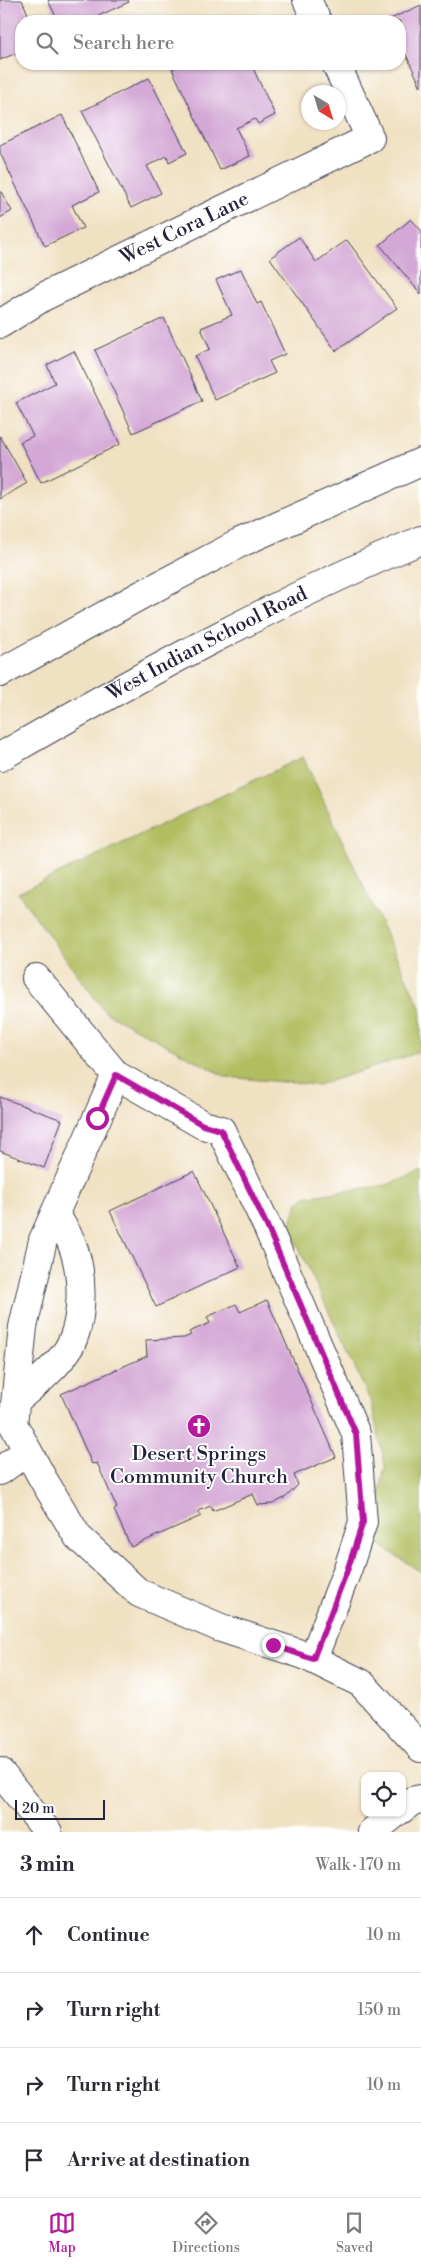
<!DOCTYPE html>
<meta charset="utf-8">
<style>
:root{--surface:#fff;--page:#f7f7f7;--text:#2b2b33;--muted:#7c7c81;--line:#e1e1e2;--accent:#b5179e}
body{margin:0;font-family:"Libre Bodoni",serif;background:var(--page);color:var(--text)}
.controls{position:absolute;right:15px;bottom:15px;display:grid;overflow:hidden;border-radius:10px;box-shadow:0 1px 4px #0004}
.controls button{width:45px;height:45px;display:grid;place-items:center;padding:0;border:0;border-bottom:1px solid var(--line);background:var(--surface);color:var(--text);font:25px sans-serif}
.compass{position:absolute;left:301px;top:85px;width:45px;height:45px;border-radius:50%;background:var(--surface);box-shadow:0 1px 4px #0004;rotate:142deg}
.scale{position:absolute;left:15px;bottom:12px;width:90px;box-sizing:border-box;padding-left:5px;border:2px solid #22223b;border-top:0;font-size:14px;line-height:18px;white-space:nowrap;color:#22223b;-webkit-text-stroke:4px #fff;paint-order:stroke}
.stop{position:absolute;width:15px;height:15px;margin:-11px;border:4px solid #b5179e;border-radius:50%;background:#fff}
.stop.end{background:#b5179e;border-color:#fff;box-shadow:0 1px 5px #0008}
.list{margin:0;padding:0;list-style:none}
h2{display:flex;justify-content:space-between;align-items:center;height:65px;margin:0;padding:0 20px;font-size:21px}
h2 small{font-size:16px;font-weight:400;color:var(--muted)}
.list li{display:grid;grid-template-columns:32px 1fr auto;gap:15px;align-items:center;box-sizing:border-box;height:75px;padding:0 20px;border-top:1px solid var(--line)}
.list b{display:block;font-size:19px;white-space:nowrap}
.list em{font-size:16px;font-style:normal;color:var(--muted)}
.icon{flex:none;width:28px;height:28px;fill:none;stroke:currentColor;stroke-width:2;stroke-linecap:round;stroke-linejoin:round}
.map{position:relative;flex:none;width:421px;height:1832px;overflow:hidden}
.search{position:absolute;background:var(--surface);box-shadow:0 1px 4px #0004;left:15px;right:15px;top:15px;height:55px;display:flex;align-items:center;gap:12px;box-sizing:border-box;padding:0 18px;border-radius:20px;color:var(--muted);font-size:19px}
.sheet{height:365px;background:var(--surface)}
nav{display:flex;justify-content:space-around;align-items:center;box-sizing:border-box;height:70px;border-top:1px solid var(--line);background:var(--surface);font-size:14px;color:var(--muted)}
nav a{display:grid;justify-items:center;gap:2px}
nav .on{color:var(--accent)}
.map>svg:first-child{display:block}
.green{fill:#b1be60;stroke:#6a704e}
.building{fill:#d4a8d6}
.lines{fill:none;stroke-linecap:round;stroke-linejoin:round}
.minor-casing{stroke:#413f4f;stroke-width:30}
.major-casing{stroke:#413f4f;stroke-width:30}
.minor{stroke:#fff;stroke-width:28}
.major{stroke:#fff;stroke-width:28}
.route{stroke:#b5179e;stroke-width:6}
.labels{text-anchor:middle;dominant-baseline:central;stroke-width:4;stroke-linejoin:round;paint-order:stroke}
.street-label{font-size:20px;fill:#22223b;stroke:#fff}
.poi-label{font-size:20px;fill:#22223b;stroke:#fff}
</style>
<div class="map">
<svg width="421" height="1832" viewBox="0 0 421 1832">
<rect width="100%" height="100%" fill="#fff"/>
<filter id="ink" filterUnits="userSpaceOnUse"><feTurbulence type="fractalNoise" baseFrequency=".02" numOctaves="2"/><feDisplacementMap in="SourceGraphic" scale="10" xChannelSelector="R" yChannelSelector="G"/><feConvolveMatrix kernelMatrix="1 2 1 2 8 2 1 2 1" color-interpolation-filters="sRGB"/></filter>
<filter id="wash" filterUnits="userSpaceOnUse"><feTurbulence type="fractalNoise" baseFrequency=".0096" numOctaves="4" result="noise"/><feDisplacementMap in="SourceGraphic" scale="20" xChannelSelector="R" yChannelSelector="G"/><feGaussianBlur stdDeviation="1.12" result="paint"/><feColorMatrix in="noise" values="0 0 0 0 0 0 0 0 0 0 0 0 0 0 0 0 0 1.4 0 .05"/><feComposite in="paint" operator="in"/></filter>
<g filter="url(#wash)">
<rect width="100%" height="100%" fill="#f0e1c2"/>
<g class="green">
<path d="M303 757 421 1009V1050L411 1055 318 1085 226 1077 105 1012 18 893Z"/>
<path d="M421 1171V1572L371 1539 385 1465 371 1402 289 1227 298 1202 303 1197 387 1185Z"/>
</g>
<g id="blocks">
<g class="building">
<path d="M0 0H22L31 21H21V51L0 60Z"/>
<path d="M48 0H128L129 2 87 21H58Z"/>
<path d="M421 5V87L404 50 400 52V21H386Z"/>
<path d="M182 64H251L275 115 258 124 255 119 236 128 250 156 220 170 172 69Z"/>
<path d="M149 78 187 153 169 162 167 156 147 166 161 193 131 208 82 111Z"/>
<path d="M62 115 99 192 72 205 83 228 45 246 0 153V145Z"/>
<path d="M0 190 12 211 0 218Z"/>
<path d="M411 219 421 230V294L380 245Z"/>
<path d="M299 237 316 262 347 240 397 308 336 351 270 258Z"/>
<path d="M241 269 257 304 261 302 285 354 269 361 275 373 215 400 195 356 210 349 201 328 232 315 216 280Z"/>
<path d="M164 318 202 401 133 433 95 350Z"/>
<path d="M74 351 120 444 41 483 20 442 33 436 16 403 55 383 47 365Z"/>
<path d="M0 436 27 483 0 499Z"/>
<path d="M0 1097 62 1120 44 1168 0 1151Z"/>
<path d="M194 1171 240 1267 156 1307 110 1211Z"/>
<path d="M267 1300 336 1457 294 1475 298 1485 286 1497 273 1504 258 1505 253 1494 213 1511 211 1506 198 1511 201 1516 131 1547 114 1510 117 1508 97 1463 92 1464 61 1394 147 1356 146 1340 184 1338 191 1335 189 1332 210 1323 207 1317 236 1304 240 1312Z"/>
</g>
</g>
</g>
<g filter="url(#ink)">
<use href="#blocks" fill-opacity="0" stroke="#413f4f" stroke-width="1"/>
<g class="lines">
<g class="minor-casing">
<g id="minor">
<path d="M307 0 317 21"/>
<path id="s1" d="M0 324 43 297 370 138 336 64"/>
<path d="M36 978 116 1075 203 1125 221 1130 267 1226 356 1434 363 1522 348 1568 313 1659"/>
<path d="M116 1075 43 1240 23 1327 13 1424 43 1479 78 1537 139 1593 221 1628 304 1655 361 1683 421 1748"/>
<path d="M16 1400C33 1386 50 1373 64 1355 85 1328 84 1275 72 1244 68 1233 60 1223 55 1213"/>
<path d="M0 1471 27 1451"/>
<path d="M402 1809 412 1801 421 1799"/>
<path d="M372 1832 396 1813"/>
</g>
</g>
<g class="major-casing">
<g id="major">
<path d="M0 673 143 594 238 544 421 462"/>
<path id="s2" d="M0 757C137 678 275 602 421 540"/>
<path d="M0 1772 48 1832"/>
</g>
</g>
<use href="#minor" class="minor"/>
<use href="#major" class="major"/>
</g>
</g>
<g class="lines" filter="url(#ink)">
<path class="route" d="M97 1118 116 1075 203 1125 221 1130 267 1226 356 1434 363 1522 348 1568 313 1659 273 1645"/>
</g>
<defs>
<g id="church-disc" transform="scale(1.25)"><circle r="9.5" fill="#b5179e" stroke="#fff"/><path d="M-1.2-6h2.4v3.5h3.3v2.4h-3.3V6h-2.4V-.1h-3.3v-2.4h3.3Z" fill="#fff"/></g>
</defs>
<g fill-rule="evenodd">
<use href="#church-disc" x="199" y="1426"/>
</g>
<g class="labels">
<g class="street-label">
<text stroke="none"><textPath href="#s1" startOffset="208">West Cora Lane</textPath></text>
<text stroke="none"><textPath href="#s2" startOffset="236">West Indian School Road</textPath></text>
</g>
<g class="poi-label">
<text x="199" y="1454">Desert Springs<tspan x="199" dy="23">Community Church</tspan></text>
</g>
</g>
</svg>
<div class="controls">
<button><svg class="icon" aria-label="locate" viewBox="0 0 24 24"><circle cx="12" cy="12" r="6"/><path d="M12 2v4M12 18v4M2 12h4M18 12h4"/></svg></button>
</div>
<svg class="compass" viewBox="-18 -18 36 36"><path d="M0-13l5 13h-10z" fill="#e53935"/><path d="M0 13l5-13h-10z" fill="#7c7c81"/></svg>
<div class="scale">20 m</div>
<div class="stop" style="left:97px;top:1118px"></div>
<div class="stop end" style="left:273px;top:1645px"></div>
<div class="search"><svg class="icon" aria-label="search" viewBox="0 0 24 24"><circle cx="10" cy="10" r="6"/><path d="M15 15l6 6"/></svg>Search here</div>
</div>
<section class="sheet">
<h2>3 min<small>Walk · 170 m</small></h2>
<ul class="list">
<li><svg class="icon" aria-label="ahead" viewBox="0 0 24 24"><path d="M12 20V5M6 11l6-6 6 6"/></svg><div><b>Continue</b></div><em>10 m</em></li>
<li><svg class="icon" aria-label="right" viewBox="0 0 24 24"><path d="M7 20v-9h11M14 6l5 5-5 5"/></svg><div><b>Turn right</b></div><em>150 m</em></li>
<li><svg class="icon" aria-label="right" viewBox="0 0 24 24"><path d="M7 20v-9h11M14 6l5 5-5 5"/></svg><div><b>Turn right</b></div><em>10 m</em></li>
<li><svg class="icon" aria-label="arrive" viewBox="0 0 24 24"><path d="M6 21V4h12l-3 4 3 4H6"/></svg><div><b>Arrive at destination</b></div></li>
</ul>
</section>
<nav>
<a class="on"><svg class="icon" aria-label="map" viewBox="0 0 24 24"><path d="M3 6l6-2 6 2 6-2v14l-6 2-6-2-6 2zM9 4v14M15 6v14"/></svg>Map</a>
<a><svg class="icon" aria-label="directions" viewBox="0 0 24 24"><path d="M12 3l9 9-9 9-9-9zM9 14v-3h6M13 9l2 2-2 2"/></svg>Directions</a>
<a><svg class="icon" aria-label="saved" viewBox="0 0 24 24"><path d="M7 4h10v16l-5-4-5 4z"/></svg>Saved</a>
</nav>
